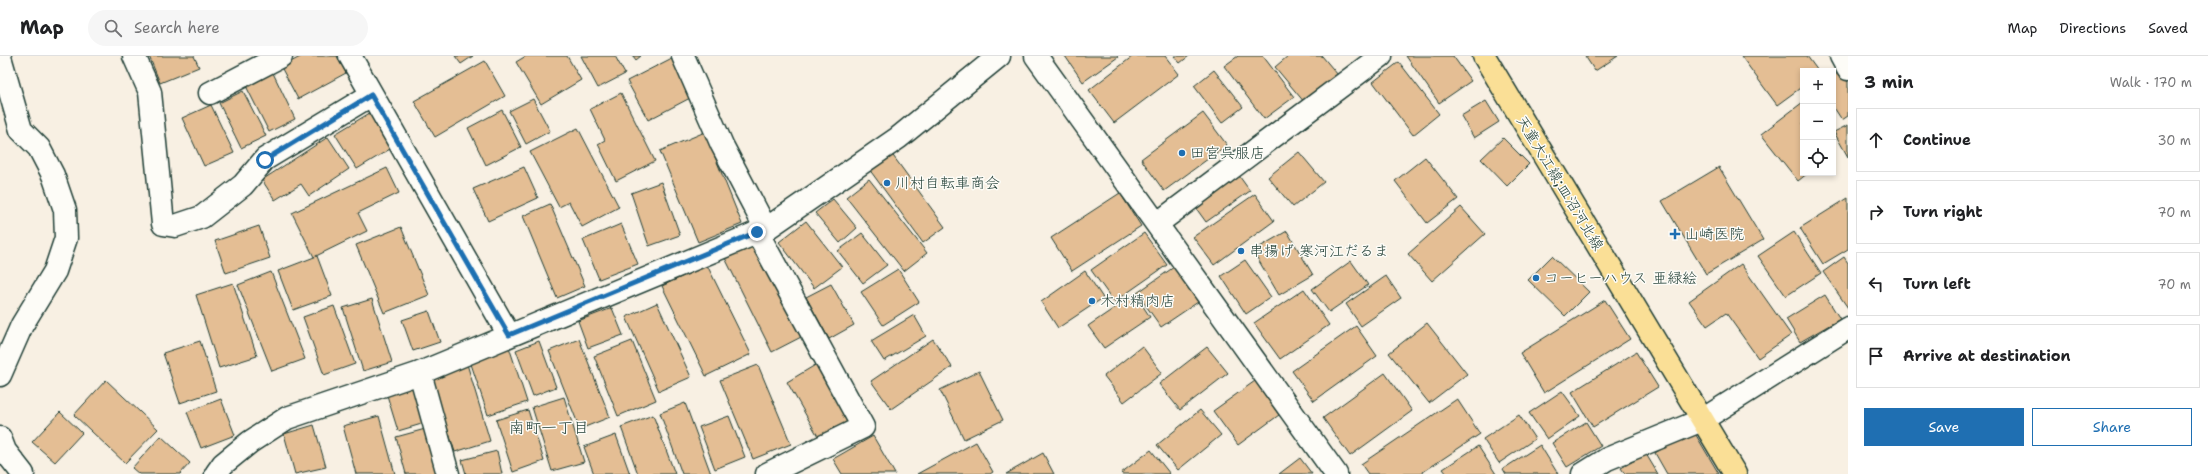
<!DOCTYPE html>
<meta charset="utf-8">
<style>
:root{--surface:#fff;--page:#f6f6f6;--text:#202124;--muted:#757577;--line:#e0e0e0;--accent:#1f6fb2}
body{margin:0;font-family:"Shantell Sans","Klee One",sans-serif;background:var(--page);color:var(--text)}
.controls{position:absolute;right:12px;top:12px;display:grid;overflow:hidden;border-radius:0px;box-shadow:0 2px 6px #0003}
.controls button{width:36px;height:36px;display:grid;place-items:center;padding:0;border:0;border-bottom:1px solid var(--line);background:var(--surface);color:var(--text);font:20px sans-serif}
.stop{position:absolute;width:12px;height:12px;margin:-9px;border:3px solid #1f6fb2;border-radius:50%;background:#fff}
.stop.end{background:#1f6fb2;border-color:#fff;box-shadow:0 1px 4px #0008}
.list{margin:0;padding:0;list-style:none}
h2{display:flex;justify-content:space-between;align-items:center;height:52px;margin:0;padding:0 16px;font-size:17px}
h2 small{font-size:13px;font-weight:400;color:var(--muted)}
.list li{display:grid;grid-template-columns:26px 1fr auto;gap:12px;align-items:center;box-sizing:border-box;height:64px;margin:0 8px 8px;padding:0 8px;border:1px solid var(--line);border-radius:0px}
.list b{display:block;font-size:15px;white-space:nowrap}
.list em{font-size:13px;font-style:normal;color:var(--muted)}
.actions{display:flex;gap:8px;padding:12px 16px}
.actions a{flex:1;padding:9px 0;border:1px solid var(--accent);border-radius:0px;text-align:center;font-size:14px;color:var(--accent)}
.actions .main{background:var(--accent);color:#fff}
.icon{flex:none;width:22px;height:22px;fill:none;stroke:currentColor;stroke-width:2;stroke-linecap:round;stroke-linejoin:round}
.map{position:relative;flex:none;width:1848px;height:418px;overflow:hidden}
header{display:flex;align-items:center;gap:24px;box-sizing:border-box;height:56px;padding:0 20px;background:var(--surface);border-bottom:1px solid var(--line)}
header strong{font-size:19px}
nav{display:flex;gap:22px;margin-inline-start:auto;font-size:14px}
.search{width:280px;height:36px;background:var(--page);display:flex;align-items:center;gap:10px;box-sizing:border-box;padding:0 14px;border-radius:22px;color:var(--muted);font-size:15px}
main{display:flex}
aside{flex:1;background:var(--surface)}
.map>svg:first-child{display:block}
.building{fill:#e4be94;stroke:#1f3d34}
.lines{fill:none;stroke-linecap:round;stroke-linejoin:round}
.minor-casing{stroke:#1f3d34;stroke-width:25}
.major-casing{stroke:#1f3d34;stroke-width:25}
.minor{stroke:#fdfcf7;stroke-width:22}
.major{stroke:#fadf96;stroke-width:22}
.route{stroke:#1f6fb2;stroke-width:5}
.poi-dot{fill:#1f6fb2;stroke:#fdfcf7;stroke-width:1.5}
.labels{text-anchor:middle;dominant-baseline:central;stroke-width:3;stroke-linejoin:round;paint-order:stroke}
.poi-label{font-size:15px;fill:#1f3d34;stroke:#fdfcf7;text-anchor:start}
.street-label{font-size:15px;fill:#1f3d34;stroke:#fdfcf7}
.neighbourhood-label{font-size:16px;fill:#1f3d34;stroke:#fdfcf7}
</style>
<header>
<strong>Map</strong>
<div class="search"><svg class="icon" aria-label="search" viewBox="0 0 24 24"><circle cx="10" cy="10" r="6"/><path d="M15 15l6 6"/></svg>Search here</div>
<nav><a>Map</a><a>Directions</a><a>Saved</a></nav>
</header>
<main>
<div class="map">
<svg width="1848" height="418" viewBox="0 0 1848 418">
<rect width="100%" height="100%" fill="#f8f0e3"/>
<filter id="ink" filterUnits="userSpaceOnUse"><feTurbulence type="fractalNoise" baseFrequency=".025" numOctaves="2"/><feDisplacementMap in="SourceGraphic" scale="8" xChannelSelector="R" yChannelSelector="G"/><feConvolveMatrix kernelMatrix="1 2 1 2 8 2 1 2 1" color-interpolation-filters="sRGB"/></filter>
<g filter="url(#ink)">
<g class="building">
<path d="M149 0H194L199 11 160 27Z"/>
<path d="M302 0H337L346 17 298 43 281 11Z"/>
<path d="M455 0H473L461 8Z"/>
<path d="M526 0H567L581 24 541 48 516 6Z"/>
<path d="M581 0H615L625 18 598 32Z"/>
<path d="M633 0H641L636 4Z"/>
<path d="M1065 0H1117L1118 1 1083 26Z"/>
<path d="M1133 0H1165L1179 18 1114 67 1089 34Z"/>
<path d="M1174 0H1189L1180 7Z"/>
<path d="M1238 0H1263L1294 41 1264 63 1224 10Z"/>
<path d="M1288 0H1322L1338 19 1305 47 1275 11Z"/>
<path d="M1406 0H1453L1471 25 1439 47Z"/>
<path d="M1585 0H1618L1595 15Z"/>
<path d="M1741 0H1807L1818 15H1803V30L1777 49Z"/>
<path d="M672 2 692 41 648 64 627 25Z"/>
<path d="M485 5 505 40 435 81 414 45Z"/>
<path d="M1399 6 1439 58 1413 79 1373 26Z"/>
<path d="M1214 14 1243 51 1222 67 1194 30Z"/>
<path d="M1841 15 1848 26V60L1842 64 1833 50V20Z"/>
<path d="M273 17 295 63 269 76 246 30Z"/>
<path d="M243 35 266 80 241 92 219 47Z"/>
<path d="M621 37 655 105 616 125 598 88 605 84 590 53Z"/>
<path d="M533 43 550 75 526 88 509 55Z"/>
<path d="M1486 45 1499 66 1474 82 1461 60Z"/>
<path d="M1803 46V80L1801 81 1803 84V117H1808L1798 125 1761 78Z"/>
<path d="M211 49 234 97 204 110 182 62Z"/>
<path d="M502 54 521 91 486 109 468 72Z"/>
<path d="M373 55 395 90 357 113 335 78Z"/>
<path d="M1203 57 1227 89 1164 135 1141 103Z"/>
<path d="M1848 69V101L1834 76Z"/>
<path d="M578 72 619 151 582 171 569 146 559 151 530 96Z"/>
<path d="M705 76 742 168 698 186 660 95Z"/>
<path d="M328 81 349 113 309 140 301 128 275 144 262 124Z"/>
<path d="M1503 82 1529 108 1507 130 1481 103Z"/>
<path d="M1299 96 1324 126 1293 151 1268 121Z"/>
<path d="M891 97 945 171 923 187 869 113Z"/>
<path d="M1425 101 1458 143 1427 167 1395 125Z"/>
<path d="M524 111 538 142 488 165 473 133Z"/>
<path d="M1719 111 1763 184 1706 218 1662 145Z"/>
<path d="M387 112 399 137 358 157 367 175 314 201 292 157Z"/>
<path d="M1237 117 1250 135 1206 166 1193 148Z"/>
<path d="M869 123 927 197 904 215 846 141Z"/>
<path d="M661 126 680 179 649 190 631 137Z"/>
<path d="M1120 137 1141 170 1072 215 1051 182Z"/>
<path d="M1255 138 1274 165 1214 209 1193 181Z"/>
<path d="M1848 142V193L1823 208 1800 172Z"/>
<path d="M833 143 857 172 840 187 815 157Z"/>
<path d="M550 148 585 230 557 242 523 160Z"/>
<path d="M1461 151 1485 178 1432 225 1408 198Z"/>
<path d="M806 165 842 211 814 232 779 186Z"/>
<path d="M621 168 638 208 599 223 583 184Z"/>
<path d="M259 170 270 202 226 217 215 185Z"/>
<path d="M401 171 429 239 384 257 356 189Z"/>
<path d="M1287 175 1313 219 1279 239 1253 195Z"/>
<path d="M1794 176 1821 217 1786 240 1758 200Z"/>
<path d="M862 177 887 209 863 227 838 195Z"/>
<path d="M1144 177 1167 209 1114 246 1091 214Z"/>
<path d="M756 182 805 279 772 296 723 198Z"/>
<path d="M317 200 332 240 293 254 278 215Z"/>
<path d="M1552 200 1589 236 1565 260 1528 224Z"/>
<path d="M1844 201 1848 207V252L1823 216Z"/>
<path d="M1245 204 1271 241 1246 258 1221 220Z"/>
<path d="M1351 205 1368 229 1329 256 1312 233Z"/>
<path d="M1741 208 1791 279 1758 302 1726 257 1707 270 1689 245Z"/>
<path d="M707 209 751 298 706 320 662 230Z"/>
<path d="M1174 211 1198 246 1161 271 1137 237Z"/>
<path d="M898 213 919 246 883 269 861 236Z"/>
<path d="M1085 215 1103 242 1058 272 1041 246Z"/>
<path d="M271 216 305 303 272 315 238 229Z"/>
<path d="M1386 220 1401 242 1361 270 1346 248Z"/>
<path d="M233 227 257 300 219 312 196 239Z"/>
<path d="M831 228 854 269 829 283 806 241Z"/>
<path d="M1304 233 1329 269 1280 303 1254 267Z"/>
<path d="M1135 238 1150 261 1104 292 1088 270Z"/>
<path d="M1825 239 1840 263 1800 286 1786 263Z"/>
<path d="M372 243 392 306 363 315 343 252Z"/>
<path d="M1605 244 1630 283 1544 337 1520 297Z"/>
<path d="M657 247 691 321 659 335 626 261Z"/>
<path d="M334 250 355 308 324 319 303 261Z"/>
<path d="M612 252 623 279 588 292 578 265Z"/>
<path d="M429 255 440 286 413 295 402 264Z"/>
<path d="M914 259 926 280 884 305 871 285Z"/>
<path d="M1427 267 1467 318 1429 347 1389 297Z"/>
<path d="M1356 270 1377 300 1314 345 1292 315Z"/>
<path d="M579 283 610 361 580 373 549 295Z"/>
<path d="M933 283 952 311 891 353 871 325Z"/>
<path d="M200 285 216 335 180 347 163 297Z"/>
<path d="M539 285 556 331 533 340 516 294Z"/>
<path d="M632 285 656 344 618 360 594 300Z"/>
<path d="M1142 290 1162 317 1124 346 1104 320Z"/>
<path d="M509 291 527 346 488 359 470 305Z"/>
<path d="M1207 291 1228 317 1180 354 1159 328Z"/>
<path d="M1636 296 1658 331 1593 371 1572 336Z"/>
<path d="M822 305 855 361 819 382 787 326Z"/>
<path d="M467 308 490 385 455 396 430 319Z"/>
<path d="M758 309 791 388 753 403 720 324Z"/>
<path d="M979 315 1003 364 964 383 940 334Z"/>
<path d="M1385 317 1412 355 1350 400 1323 362Z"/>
<path d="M106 324 158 373 125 407 74 359Z"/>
<path d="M1255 325 1279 359 1238 389 1213 355Z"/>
<path d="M413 328 425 367 398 375 386 336Z"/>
<path d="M1562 335 1580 360 1547 383 1529 357Z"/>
<path d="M564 341 584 406 552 415 532 351Z"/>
<path d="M221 343 235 379 201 392 187 356Z"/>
<path d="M1457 343 1480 378 1420 418H1368L1361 408Z"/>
<path d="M685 347 711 418H682L660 357Z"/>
<path d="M528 354 544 405 513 416 496 364Z"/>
<path d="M1200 354 1221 379 1178 414 1157 389Z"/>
<path d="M60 356 82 377 55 406 32 386Z"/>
<path d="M653 359 675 418H638L621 371Z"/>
<path d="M1519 359 1535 383 1499 407 1483 383Z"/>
<path d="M379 360 395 418H356L343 370Z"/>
<path d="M729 360 745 401 715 413 699 371Z"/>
<path d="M1586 366 1601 390 1567 411 1552 387Z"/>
<path d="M314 369 326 411 295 418 284 378Z"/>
<path d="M429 372 439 418H406L396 381Z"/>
<path d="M1693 374 1719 418H1667L1655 397Z"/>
<path d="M616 379 630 418H594L584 391Z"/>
<path d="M161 380 190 407 180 418H139L132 412Z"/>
<path d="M873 380 895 418H842L833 403Z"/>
<path d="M976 386 993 416 990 418H917Z"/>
<path d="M1540 389 1558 418H1506L1503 413Z"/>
<path d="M1478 390 1496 418H1447L1443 413Z"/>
<path d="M1151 394 1170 418H1122L1121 417Z"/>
<path d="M497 395 502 418H466L462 404Z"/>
<path d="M1043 397 1054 418H1006Z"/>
<path d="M1646 398 1658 418H1625L1621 412Z"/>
<path d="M1300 402 1312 418H1279Z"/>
</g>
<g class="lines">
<g class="minor-casing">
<g id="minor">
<path d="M134 0 150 36 163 168 175 170 202 161 243 129 265 103 371 39"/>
<path d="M350 0 509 279"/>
<path d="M683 0 722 89 766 173"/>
<path d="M1036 0 1336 418"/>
<path d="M1841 0 1848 13"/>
<path d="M0 1 21 74 39 92 53 119 65 154 66 182 55 215 22 269 0 319"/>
<path d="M210 37 281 0"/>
<path d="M1158 167 1381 0"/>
<path d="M757 176 863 371 767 418"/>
<path d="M420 317 448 418"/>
<path d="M0 382 5 395 23 418"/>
<path d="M216 418 223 408 250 386 287 362 420 317 766 173 898 82 999 0"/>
<path d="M1583 418 1607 403 1702 364 1848 272"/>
</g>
</g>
<g class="major-casing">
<path id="major" d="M1484 0 1735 418"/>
</g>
<use href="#minor" class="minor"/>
<use href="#major" class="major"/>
</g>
</g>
<g class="lines" filter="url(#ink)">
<path class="route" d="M265 104 371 39 509 279 757 176"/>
</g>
<g class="poi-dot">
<circle cx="1182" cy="97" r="4"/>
<circle cx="887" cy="127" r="4"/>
<path d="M1673 172h4v4h4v4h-4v4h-4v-4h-4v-4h4z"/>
<circle cx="1241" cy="195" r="4"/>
<circle cx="1536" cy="222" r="4"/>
<circle cx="1092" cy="245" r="4"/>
</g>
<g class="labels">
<g class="poi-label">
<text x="1190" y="97">田宮呉服店</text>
<text x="895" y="127">川村自転車商会</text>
<text x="1684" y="178">山崎医院</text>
<text x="1249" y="195">串揚げ 寒河江だるま</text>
<text x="1544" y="222">コーヒーハウス 亜緑絵</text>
<text x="1100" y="245">木村精肉店</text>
</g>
<g class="street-label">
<text transform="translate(1560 127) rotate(59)">天童大江線;皿沼河北線</text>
</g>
<g class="neighbourhood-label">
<text x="549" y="371">南町一丁目</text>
</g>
</g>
</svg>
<div class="controls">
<button>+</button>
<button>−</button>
<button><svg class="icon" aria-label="locate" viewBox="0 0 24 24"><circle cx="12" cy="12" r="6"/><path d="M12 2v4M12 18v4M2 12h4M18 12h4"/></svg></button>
</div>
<div class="stop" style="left:265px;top:104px"></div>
<div class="stop end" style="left:757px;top:176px"></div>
</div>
<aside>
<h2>3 min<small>Walk · 170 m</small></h2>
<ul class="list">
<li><svg class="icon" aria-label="ahead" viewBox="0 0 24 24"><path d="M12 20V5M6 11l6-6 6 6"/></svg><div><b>Continue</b></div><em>30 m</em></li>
<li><svg class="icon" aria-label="right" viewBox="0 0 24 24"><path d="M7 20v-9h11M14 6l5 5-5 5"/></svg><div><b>Turn right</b></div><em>70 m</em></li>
<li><svg class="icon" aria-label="left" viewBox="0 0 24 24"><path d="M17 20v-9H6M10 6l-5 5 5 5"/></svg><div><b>Turn left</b></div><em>70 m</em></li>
<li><svg class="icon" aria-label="arrive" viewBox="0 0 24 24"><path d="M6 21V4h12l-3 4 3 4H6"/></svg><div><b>Arrive at destination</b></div></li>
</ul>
<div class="actions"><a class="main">Save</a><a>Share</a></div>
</aside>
</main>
